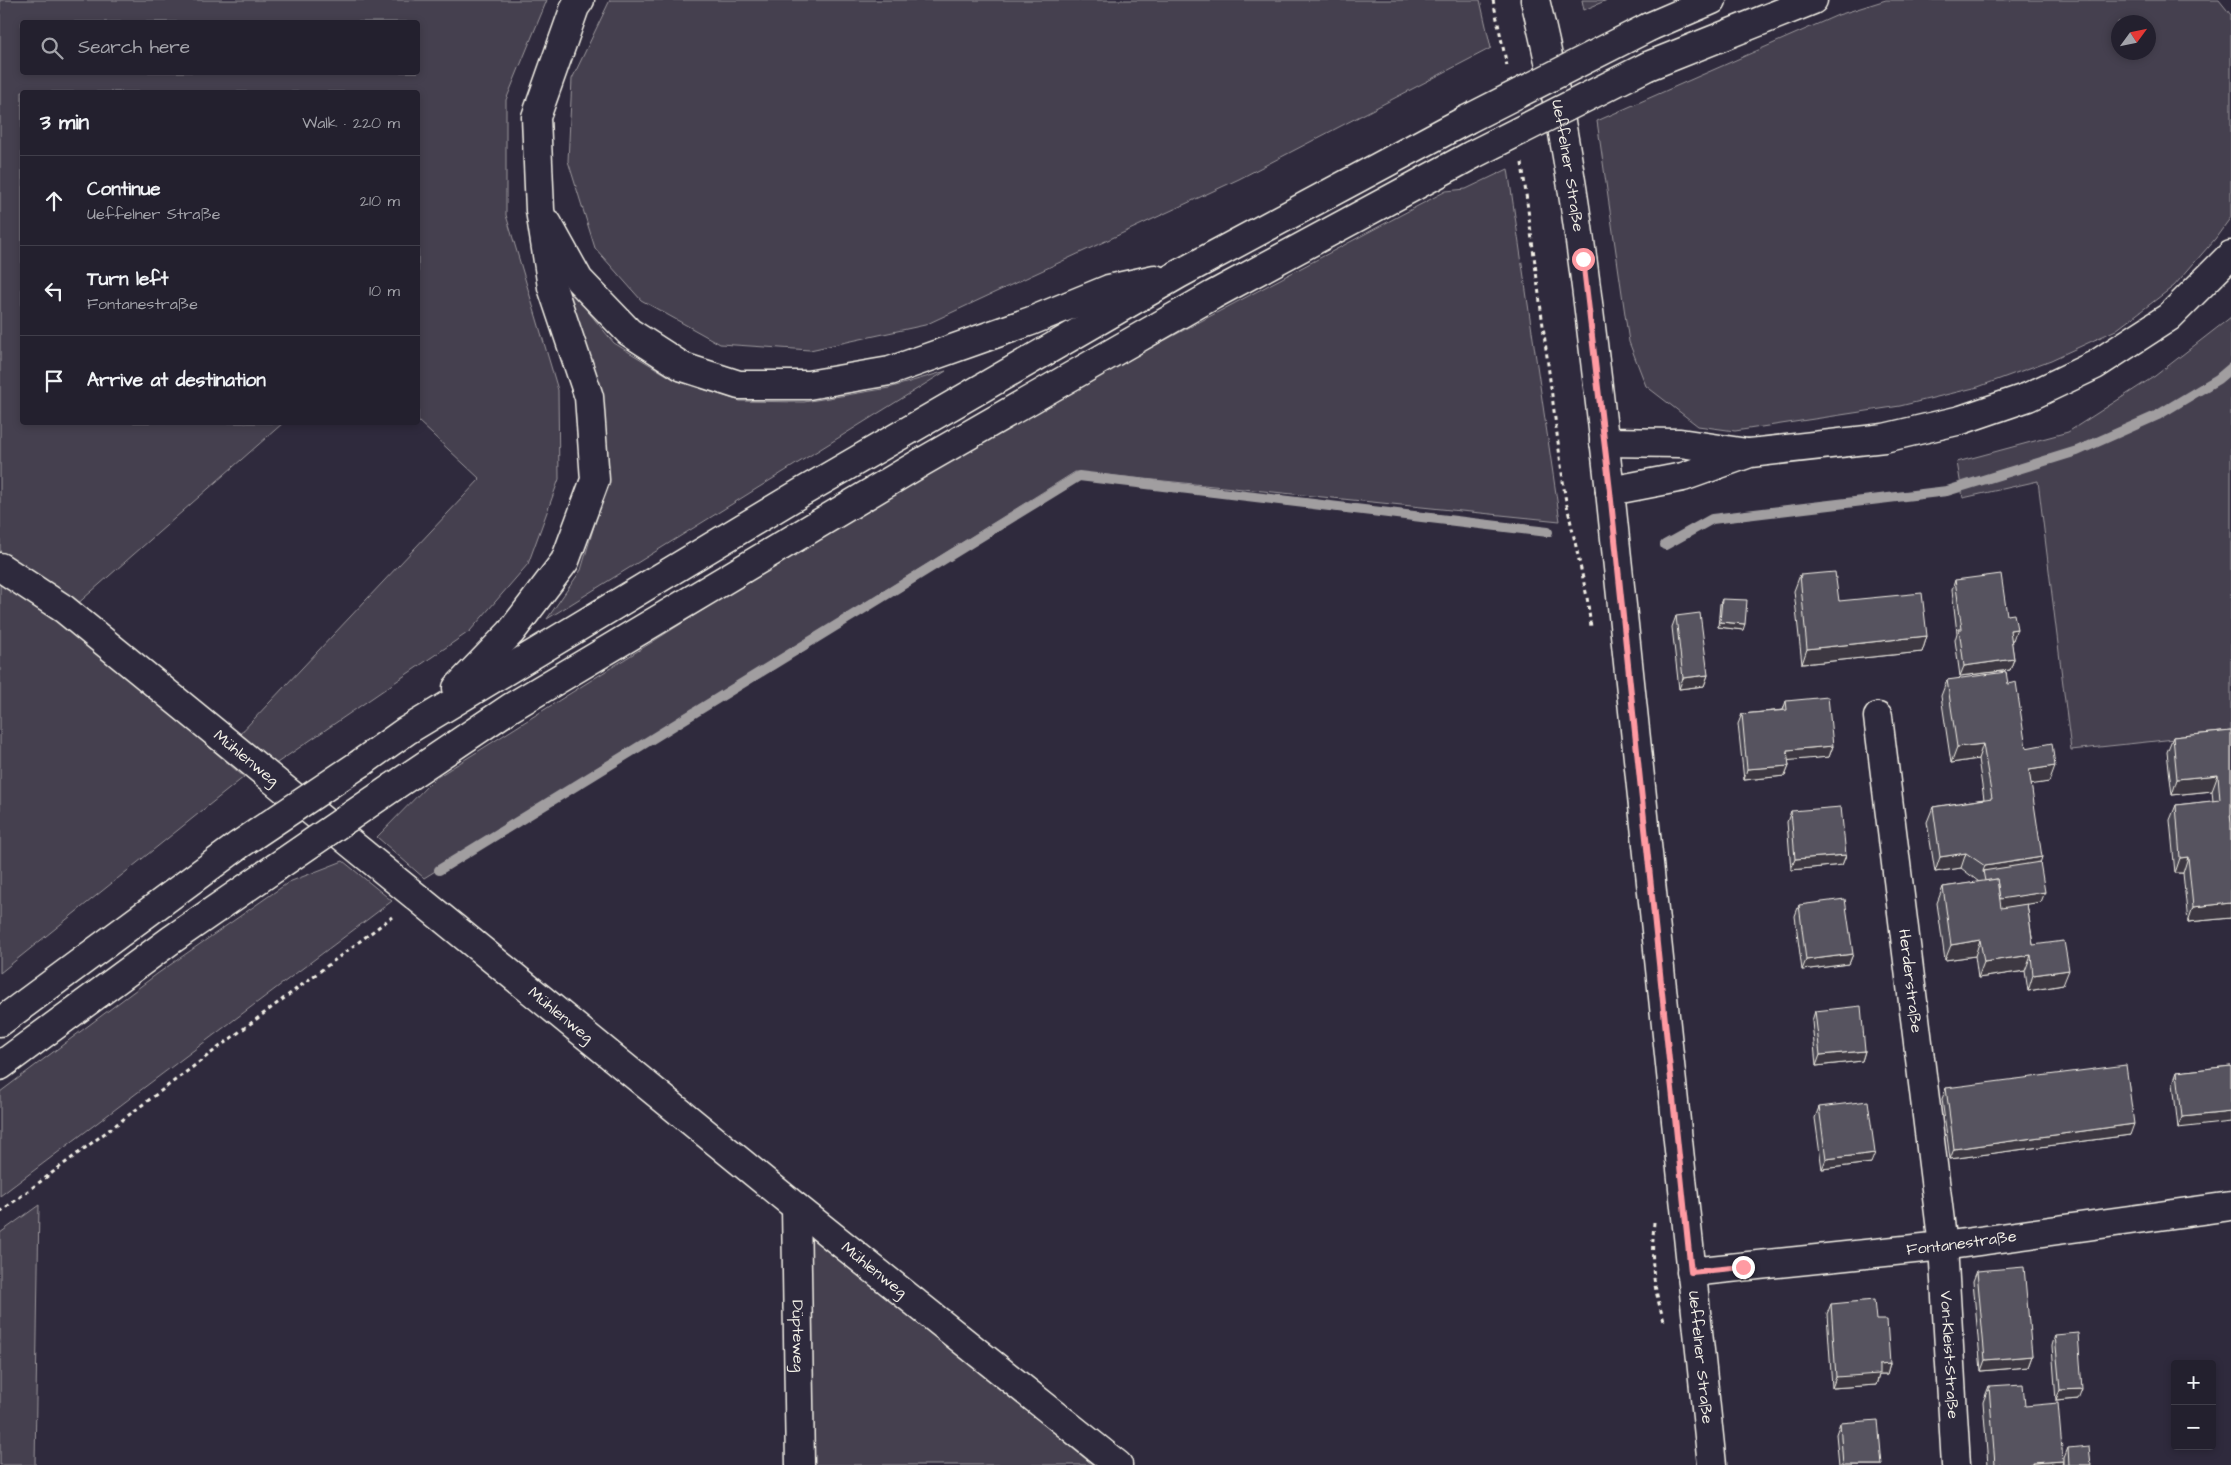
<!DOCTYPE html>
<meta charset="utf-8">
<style>
:root{--surface:#23202e;--page:#2f2d3a;--text:#f1f3f6;--muted:#a3a3aa;--line:#403e4a}
body{margin:0;font-family:"Architects Daughter",sans-serif;background:var(--page);color:var(--text)}
.controls{position:absolute;right:15px;bottom:15px;display:grid;overflow:hidden;border-radius:5px;box-shadow:0 2px 8px #0003}
.controls button{width:45px;height:45px;display:grid;place-items:center;padding:0;border:0;border-bottom:1px solid var(--line);background:var(--surface);color:var(--text);font:25px sans-serif}
.compass{position:absolute;left:2111px;top:15px;width:45px;height:45px;border-radius:50%;background:var(--surface);box-shadow:0 2px 8px #0003;rotate:57deg}
.stop{position:absolute;width:15px;height:15px;margin:-11px;border:4px solid #ff9aa2;border-radius:50%;background:#fff}
.stop.end{background:#ff9aa2;border-color:#fff;box-shadow:0 1px 5px #0008}
.list{margin:0;padding:0;list-style:none}
h2{display:flex;justify-content:space-between;align-items:center;height:65px;margin:0;padding:0 20px;font-size:21px}
h2 small{font-size:16px;font-weight:400;color:var(--muted)}
.list li{display:grid;grid-template-columns:32px 1fr auto;gap:15px;align-items:center;box-sizing:border-box;height:90px;padding:0 20px;border-top:1px solid var(--line)}
.list b{display:block;font-size:19px;white-space:nowrap}
.list p{margin:0;font-size:16px;white-space:nowrap;color:var(--muted)}
.list em{font-size:16px;font-style:normal;color:var(--muted)}
.icon{flex:none;width:28px;height:28px;fill:none;stroke:currentColor;stroke-width:2;stroke-linecap:round;stroke-linejoin:round}
.map{position:relative;flex:none;width:2231px;height:1465px;overflow:hidden}
.search{position:absolute;background:var(--surface);box-shadow:0 2px 8px #0003;left:20px;top:20px;width:400px;height:55px;display:flex;align-items:center;gap:12px;box-sizing:border-box;padding:0 18px;border-radius:5px;color:var(--muted);font-size:19px}
.panel{position:absolute;background:var(--surface);box-shadow:0 2px 8px #0003;left:20px;top:90px;width:400px;height:335px;border-radius:5px}
.map>svg:first-child{display:block}
.green{fill:#454050;stroke:#9c989c;fill-rule:evenodd}
.lines{fill:none;stroke-linecap:round;stroke-linejoin:round}
.stream{stroke:#a19ea0;stroke-width:10}
.minor-casing{stroke:#f4f1e8;stroke-width:31}
.major-casing{stroke:#f4f1e8;stroke-width:31}
.highway-casing{stroke:#f4f1e8;stroke-width:31}
.path{stroke:#f4f1e8;stroke-width:3;stroke-dasharray:4 4;stroke-linecap:butt}
.minor{stroke:#2f2a3d;stroke-width:28}
.major{stroke:#2f2a3d;stroke-width:28}
.highway{stroke:#2f2a3d;stroke-width:28}
.highway-bridge-casing{stroke:#f4f1e8;stroke-width:31;stroke-linecap:butt}
.highway-bridge{stroke:#2f2a3d;stroke-width:28}
.wall{fill:#4a4752;stroke:#f4f1e8}
.shaded-wall{fill:#3c3942;stroke:#f4f1e8}
.building{fill:#56525f;stroke:#f4f1e8}
.route{stroke:#ff9aa2;stroke-width:6}
.labels{text-anchor:middle;dominant-baseline:central;stroke-width:4.5;stroke-linejoin:round;paint-order:stroke}
.street-label{font-size:16px;fill:#f4f1e8;stroke:#2f2a3d}
</style>
<div class="map">
<svg width="2231" height="1465" viewBox="0 0 2231 1465">
<rect width="100%" height="100%" fill="#2f2a3d"/>
<filter id="ink" filterUnits="userSpaceOnUse"><feTurbulence type="fractalNoise" baseFrequency=".02" numOctaves="2"/><feDisplacementMap in="SourceGraphic" scale="10" xChannelSelector="R" yChannelSelector="G"/><feConvolveMatrix kernelMatrix="1 2 1 2 8 2 1 2 1" color-interpolation-filters="sRGB"/></filter>
<g filter="url(#ink)">
<g class="green">
<path d="M0 0H547L506 100V215L558 390 559 479 528 564 470 631 274 765 237 737 480 479 418 421V92H22V422L283 423 75 606 62 621 244 777 0 973ZM22 22H418V72H22Z"/>
<path d="M610 0H1480L1491 48 1239 179 925 325 810 350 720 344 641 300 595 248 568 161 572 79Z"/>
<path d="M1582 0H1607L1584 10Z"/>
<path d="M1886 0H2219L2231 15V217L2215 239 2174 286 2116 330 2051 360 1978 387 1900 406 1735 431 1698 426 1646 386 1629 342 1597 121 1838 15ZM2118 22H2148V52H2118Z"/>
<path d="M1508 169 1560 521 1075 472 424 878 377 837 434 779 816 539 1105 372 1446 191 1466 189Z"/>
<path d="M562 280 614 343 675 380 740 401 804 402 889 388 946 371 547 619 581 570 607 482Z"/>
<path d="M2231 317V733L2071 750 2038 481 1963 498 1957 462 2068 432 2155 376Z"/>
<path d="M343 861 392 901 0 1196V1092L157 974 289 882Z"/>
<path d="M39 1205 35 1465H0V1233Z"/>
<path d="M810 1233 1093 1465H814Z"/>
</g>
<g class="lines">
<g class="stream">
<path d="M1665 545 1712 519 1947 491 2077 451 2158 415 2218 379 2231 368"/>
<path d="M439 870 1079 476 1548 532"/>
</g>
<g class="minor-casing">
<g id="minor">
<path id="s1" d="M1610 491 1712 1465"/>
<path id="s2" d="M0 567 64 609 796 1207 1118 1465"/>
<path id="s3" d="M1878 717 1943 1246 1956 1465"/>
<path id="s4" d="M796 1207 800 1465"/>
<path id="s5" d="M1691 1272 1943 1246 2231 1206"/>
</g>
</g>
<g class="major-casing">
<g id="major">
<path id="s6" d="M1535 0C1575 161 1591 326 1610 491"/>
</g>
</g>
<g class="highway-casing">
<g id="highway">
<path d="M1649 27 1712 0"/>
<path d="M1648 66 1813 0"/>
<path d="M548 224 579 280 629 332 683 367 739 385H808L890 371 1031 321 1109 289 1155 279"/>
<path d="M1604 442 1680 443 1747 453"/>
<path d="M1610 491 1683 477 1750 453 1884 438 1961 420 2028 397 2095 365 2169 317 2231 255"/>
<path d="M457 688 511 632 565 561 595 480 589 397 552 287 540 210 536 117 575 7 580 0"/>
<path d="M361 763 406 731 804 491 1179 274 1466 120"/>
<path d="M393 787 510 708 922 462 1213 295 1472 155"/>
<path d="M0 1022 239 845"/>
<path d="M0 1066 171 940 275 868"/>
</g>
</g>
<g class="path">
<path d="M1493 0 1507 66"/>
<path d="M1522 163 1565 496 1587 597 1591 627"/>
<path d="M0 1212 392 917"/>
<path d="M1654 1222C1651 1263 1652 1282 1664 1321"/>
</g>
<use href="#minor" class="minor"/>
<use href="#major" class="major"/>
<use href="#highway" class="highway"/>
<g class="highway-bridge-casing">
<g id="highway-bridge">
<path d="M1466 120 1649 27"/>
<path d="M1472 155 1648 66"/>
<path d="M239 845 361 763"/>
<path d="M275 868 393 787"/>
</g>
</g>
<use href="#highway-bridge" class="highway-bridge"/>
</g>
<g class="wall">
<path d="M1800 575 1839 601 1927 636 1922 652 1802 664 1794 591Z"/>
<path d="M1955 580 2007 615 2013 640H2011L2014 659 2010 670 1960 676 1955 640 1957 633 1952 590Z"/>
<path d="M1722 599 1743 630 1718 627 1720 604Z"/>
<path d="M1676 616 1708 675 1704 686 1679 689 1672 627Z"/>
<path d="M1947 680 2008 684 2026 748 2049 782 2031 784 2040 862 2041 902 2027 904 2033 945 2063 985 2028 991 2025 971 1978 978 1975 956 1945 960 1937 903 1943 887 1979 882 1961 868 1935 872 1927 822 1933 807 1984 799 1978 759 1951 763 1941 696Z"/>
<path d="M1786 701 1833 746 1829 757 1788 760 1789 766 1785 776 1744 780 1738 724 1742 714 1783 710Z"/>
<path d="M2231 731V918L2188 922 2183 873H2175L2170 820 2176 805 2213 801 2212 791 2172 795 2167 752 2173 737Z"/>
<path d="M1791 811 1846 855 1842 865 1791 870 1787 822Z"/>
<path d="M1799 905 1853 954 1849 964 1802 970 1795 916Z"/>
<path d="M1815 1011 1865 1051 1862 1061 1816 1066 1812 1021Z"/>
<path d="M2231 1066 2178 1128 2173 1083 2177 1072Z"/>
<path d="M1946 1088 2130 1135 1950 1159 1942 1099Z"/>
<path d="M1819 1107 1871 1163 1822 1169 1815 1118Z"/>
<path d="M1977 1271 2032 1356 2028 1367 1981 1371 1973 1281Z"/>
<path d="M1831 1304 1876 1320 1890 1364 1887 1375H1879L1876 1385 1832 1388 1827 1314Z"/>
<path d="M2055 1335 2078 1399 2056 1401 2052 1346Z"/>
<path d="M1989 1386 2025 1406 2062 1465H1988L1983 1402Z"/>
<path d="M1840 1423 1882 1465H1839L1836 1434Z"/>
<path d="M2068 1448 2091 1465H2064V1458Z"/>
</g>
<g class="shaded-wall">
<path d="M1720 622 1745 624 1743 630 1718 627Z"/>
<path d="M2017 629 2013 640H2006L2010 630Z"/>
<path d="M1927 636 1922 652 1802 664 1807 649Z"/>
<path d="M2014 659 2010 670 1960 676 1964 666Z"/>
<path d="M1708 675 1704 686 1679 689 1683 678Z"/>
<path d="M1983 744 1978 759 1951 763 1957 747Z"/>
<path d="M1833 746 1829 757 1783 761 1787 750Z"/>
<path d="M1789 766 1785 776 1744 780 1747 769Z"/>
<path d="M2055 766 2049 782 2023 786 2029 770Z"/>
<path d="M2218 775 2212 791 2172 795 2177 779Z"/>
<path d="M1966 853 1961 868 1935 872 1940 857Z"/>
<path d="M1846 855 1842 865 1791 870 1795 859Z"/>
<path d="M2042 857 2037 873 1983 871 1985 866Z"/>
<path d="M2188 857 2183 873H2175L2180 858Z"/>
<path d="M2045 892 2041 902 1993 910 1997 899Z"/>
<path d="M2231 903V918L2188 922 2193 907Z"/>
<path d="M1980 940 1975 956 1945 960 1951 945Z"/>
<path d="M1853 954 1849 964 1802 970 1806 960Z"/>
<path d="M2031 955 2025 971 1978 978 1984 962Z"/>
<path d="M2069 970 2063 985 2028 991 2033 975Z"/>
<path d="M1865 1051 1862 1061 1816 1066 1820 1055Z"/>
<path d="M2231 1112V1122L2178 1128 2182 1117Z"/>
<path d="M2134 1124 2130 1135 1950 1159 1954 1149Z"/>
<path d="M1875 1153 1871 1163 1822 1169 1826 1159Z"/>
<path d="M2032 1356 2028 1367 1981 1371 1985 1360Z"/>
<path d="M1890 1364 1887 1375H1879L1876 1385 1832 1388 1836 1377 1879 1365Z"/>
<path d="M2082 1389 2078 1399 2056 1401 2060 1390Z"/>
<path d="M2063 1461 2062 1465H2032V1463Z"/>
</g>
<g class="building">
<path d="M1835 572 1839 601 1922 593 1927 636 1807 649 1800 575Z"/>
<path d="M2001 574 2007 615 2014 614 2017 629 2010 630 2014 659 1964 666 1959 629H1962L1955 580Z"/>
<path d="M1722 599 1747 600 1745 624 1720 622Z"/>
<path d="M1700 613 1708 675 1683 678 1676 616Z"/>
<path d="M2006 672 2008 684 2016 682 2026 748 2052 743 2055 766 2029 770 2042 857 1985 866 1966 853 1940 857 1933 807 1992 798 1983 744 1957 747 1947 680Z"/>
<path d="M1828 697 1833 746 1787 750 1789 766 1747 769 1742 714 1787 710 1786 701Z"/>
<path d="M2231 731V815H2230L2231 823V903L2193 907 2188 857 2180 858 2176 805 2220 800 2218 775 2177 779 2173 737Z"/>
<path d="M1841 807 1846 855 1795 859 1791 811Z"/>
<path d="M2040 862 2045 892 2000 899 1997 879 1985 881 1983 871Z"/>
<path d="M1997 879 2001 908 2027 904 2033 945 2064 941 2069 970 2033 975 2031 955 1984 962 1980 940 1951 945 1943 887Z"/>
<path d="M1845 899 1853 954 1806 960 1799 905Z"/>
<path d="M1861 1006 1865 1051 1820 1055 1815 1011Z"/>
<path d="M2126 1065 2134 1124 1954 1149 1946 1088Z"/>
<path d="M2231 1066V1112L2182 1117 2177 1072Z"/>
<path d="M1868 1101 1875 1153 1826 1159 1819 1107Z"/>
<path d="M2024 1267 2032 1356 1985 1360 1977 1271Z"/>
<path d="M1874 1300 1876 1320H1887L1890 1364 1879 1365V1374L1836 1377 1831 1304Z"/>
<path d="M2078 1333 2082 1389 2060 1390 2055 1335Z"/>
<path d="M2023 1384 2025 1406 2058 1403 2063 1461 2032 1463V1465H1995L1989 1386Z"/>
<path d="M1878 1420 1882 1465H1843L1840 1423Z"/>
<path d="M2089 1446 2091 1465H2069L2068 1448Z"/>
</g>
</g>
<g class="lines" filter="url(#ink)">
<path class="route" d="M1583 259 1610 491 1691 1272 1743 1267"/>
</g>
<g class="labels">
<g class="street-label">
<text stroke="none"><textPath href="#s6" startOffset="169">Ueffelner Straße</textPath></text>
<text stroke="none"><textPath href="#s2" startOffset="312">Mühlenweg</textPath></text>
<text stroke="none"><textPath href="#s3" startOffset="266">Herderstraße</textPath></text>
<text stroke="none"><textPath href="#s2" startOffset="718">Mühlenweg</textPath></text>
<text stroke="none"><textPath href="#s5" startOffset="272">Fontanestraße</textPath></text>
<text stroke="none"><textPath href="#s2" startOffset="1122">Mühlenweg</textPath></text>
<text stroke="none"><textPath href="#s4" startOffset="129">Düpteweg</textPath></text>
<text stroke="none"><textPath href="#s3" startOffset="642">Von-Kleist-Straße</textPath></text>
<text stroke="none"><textPath href="#s1" startOffset="871">Ueffelner Straße</textPath></text>
</g>
</g>
</svg>
<div class="controls">
<button>+</button>
<button>−</button>
</div>
<svg class="compass" viewBox="-18 -18 36 36"><path d="M0-13l5 13h-10z" fill="#e53935"/><path d="M0 13l5-13h-10z" fill="#a3a3aa"/></svg>
<div class="stop" style="left:1583px;top:259px"></div>
<div class="stop end" style="left:1743px;top:1267px"></div>
<div class="search"><svg class="icon" aria-label="search" viewBox="0 0 24 24"><circle cx="10" cy="10" r="6"/><path d="M15 15l6 6"/></svg>Search here</div>
<section class="panel">
<h2>3 min<small>Walk · 220 m</small></h2>
<ul class="list">
<li><svg class="icon" aria-label="ahead" viewBox="0 0 24 24"><path d="M12 20V5M6 11l6-6 6 6"/></svg><div><b>Continue</b><p>Ueffelner Straße</p></div><em>210 m</em></li>
<li><svg class="icon" aria-label="left" viewBox="0 0 24 24"><path d="M17 20v-9H6M10 6l-5 5 5 5"/></svg><div><b>Turn left</b><p>Fontanestraße</p></div><em>10 m</em></li>
<li><svg class="icon" aria-label="arrive" viewBox="0 0 24 24"><path d="M6 21V4h12l-3 4 3 4H6"/></svg><div><b>Arrive at destination</b></div></li>
</ul>
</section>
</div>
